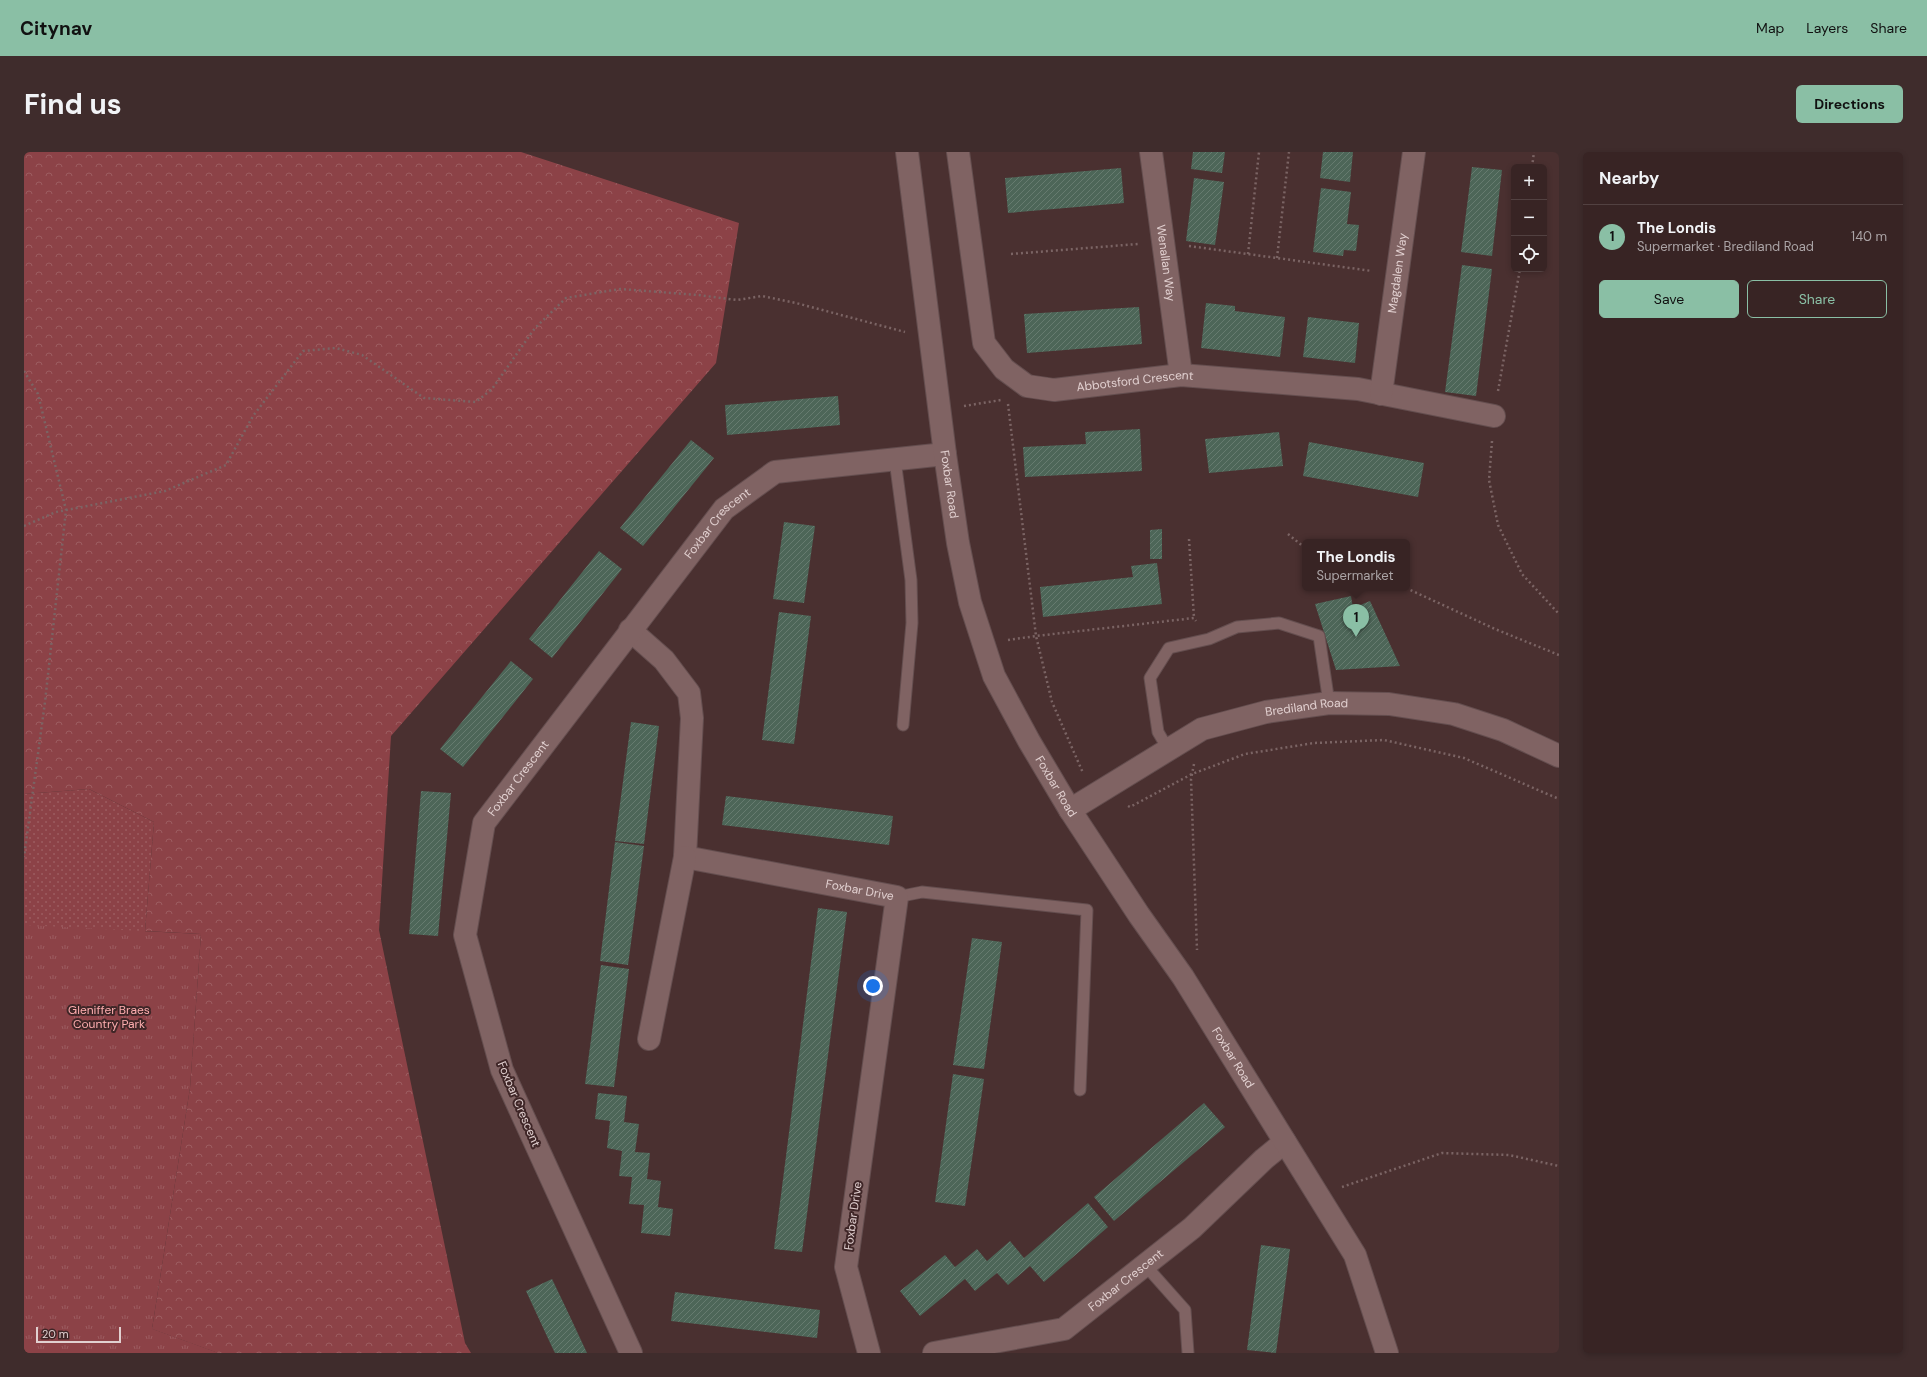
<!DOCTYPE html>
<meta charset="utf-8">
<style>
:root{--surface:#382424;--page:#3f2c2c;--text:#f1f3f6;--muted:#aba4a6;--line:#524141;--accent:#8abfa5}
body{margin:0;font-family:"DM Sans",sans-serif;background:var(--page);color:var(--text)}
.controls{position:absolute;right:12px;top:12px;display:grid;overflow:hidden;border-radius:6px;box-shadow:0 2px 6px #0003}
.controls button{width:36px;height:36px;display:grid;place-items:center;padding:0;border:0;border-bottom:1px solid var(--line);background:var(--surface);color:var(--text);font:20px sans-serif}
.scale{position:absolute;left:12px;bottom:10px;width:85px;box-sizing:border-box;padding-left:4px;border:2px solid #e1d0d0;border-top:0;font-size:11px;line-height:14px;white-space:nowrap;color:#e1d0d0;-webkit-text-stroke:3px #3f2627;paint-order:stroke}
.you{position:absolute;left:849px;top:834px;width:14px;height:14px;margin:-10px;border:3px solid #fff;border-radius:50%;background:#1a73e8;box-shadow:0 0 0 6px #1a73e833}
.badge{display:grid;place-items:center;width:26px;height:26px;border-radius:50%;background:var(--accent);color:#111;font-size:13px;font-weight:700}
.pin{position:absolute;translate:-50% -33px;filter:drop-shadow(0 1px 2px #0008)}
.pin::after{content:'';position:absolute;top:21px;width:14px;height:12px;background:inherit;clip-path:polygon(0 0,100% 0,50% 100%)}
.popup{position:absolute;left:1278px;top:387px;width:108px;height:52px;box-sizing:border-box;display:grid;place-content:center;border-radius:6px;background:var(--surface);filter:drop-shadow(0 1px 3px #0005);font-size:13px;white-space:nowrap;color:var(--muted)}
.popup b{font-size:15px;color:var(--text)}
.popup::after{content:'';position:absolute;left:50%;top:100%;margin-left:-8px;border:8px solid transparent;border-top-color:var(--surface)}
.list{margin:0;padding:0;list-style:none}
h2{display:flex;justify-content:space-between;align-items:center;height:52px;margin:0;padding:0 16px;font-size:17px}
h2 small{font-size:13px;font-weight:400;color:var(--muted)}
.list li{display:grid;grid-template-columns:26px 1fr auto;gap:12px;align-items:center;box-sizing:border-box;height:64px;padding:0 16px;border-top:1px solid var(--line)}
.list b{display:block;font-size:15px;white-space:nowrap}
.list p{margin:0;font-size:13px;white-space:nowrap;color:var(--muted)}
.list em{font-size:13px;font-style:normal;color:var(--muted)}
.actions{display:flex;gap:8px;padding:12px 16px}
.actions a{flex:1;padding:9px 0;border:1px solid var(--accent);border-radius:6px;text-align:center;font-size:14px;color:var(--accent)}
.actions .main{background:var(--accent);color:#111}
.icon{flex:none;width:22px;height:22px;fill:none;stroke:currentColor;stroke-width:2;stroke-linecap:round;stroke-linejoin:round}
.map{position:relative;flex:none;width:1535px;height:1201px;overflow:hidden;border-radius:6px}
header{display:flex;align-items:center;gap:24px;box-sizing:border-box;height:56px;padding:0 20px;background:var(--accent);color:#111}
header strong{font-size:19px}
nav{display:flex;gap:22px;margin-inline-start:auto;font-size:14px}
.intro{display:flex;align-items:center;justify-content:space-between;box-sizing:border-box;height:96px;padding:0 24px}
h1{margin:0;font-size:28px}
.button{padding:10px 18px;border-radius:6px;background:var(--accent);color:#111;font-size:14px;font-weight:700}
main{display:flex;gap:24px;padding:0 24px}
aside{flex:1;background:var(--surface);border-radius:6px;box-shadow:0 2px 6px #0003}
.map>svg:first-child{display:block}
.grass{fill:url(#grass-dots)}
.forest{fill:url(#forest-crowns)}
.park{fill:url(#park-tufts)}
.building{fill:url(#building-hatch)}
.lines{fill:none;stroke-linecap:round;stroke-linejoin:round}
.service-casing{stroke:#644e4f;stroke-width:13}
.minor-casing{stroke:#644e4f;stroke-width:24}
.tertiary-casing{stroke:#644e4f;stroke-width:24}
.path{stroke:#7b6464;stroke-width:2.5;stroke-dasharray:2 3;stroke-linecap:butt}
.service{stroke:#806363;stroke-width:11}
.minor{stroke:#806363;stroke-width:22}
.tertiary{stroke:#806363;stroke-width:22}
.labels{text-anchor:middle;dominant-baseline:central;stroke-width:4;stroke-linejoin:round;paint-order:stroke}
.street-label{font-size:12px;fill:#e1d0d0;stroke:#3f2627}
.park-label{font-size:12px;fill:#feadaf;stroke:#3f2627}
</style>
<header>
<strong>Citynav</strong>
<nav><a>Map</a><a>Layers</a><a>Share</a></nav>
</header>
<div class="intro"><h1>Find us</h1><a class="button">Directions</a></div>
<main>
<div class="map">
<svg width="1535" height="1201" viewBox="0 0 1535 1201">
<defs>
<pattern id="grass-dots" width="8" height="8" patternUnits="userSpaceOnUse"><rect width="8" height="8" fill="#8c4247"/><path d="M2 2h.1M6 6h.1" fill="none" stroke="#9c5c60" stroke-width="1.8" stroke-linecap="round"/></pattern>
<pattern id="forest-crowns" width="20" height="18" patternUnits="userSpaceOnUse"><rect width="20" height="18" fill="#8c4247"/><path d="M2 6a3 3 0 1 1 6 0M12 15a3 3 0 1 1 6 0" fill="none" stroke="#9c5c60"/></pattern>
<pattern id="park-tufts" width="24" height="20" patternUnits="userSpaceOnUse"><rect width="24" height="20" fill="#8c4247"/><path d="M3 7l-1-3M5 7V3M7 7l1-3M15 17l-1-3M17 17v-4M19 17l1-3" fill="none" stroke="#9c5c60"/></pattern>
<pattern id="building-hatch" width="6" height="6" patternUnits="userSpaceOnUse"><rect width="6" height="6" fill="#4d6658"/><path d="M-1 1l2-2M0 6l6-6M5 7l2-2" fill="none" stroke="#667b6f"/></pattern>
</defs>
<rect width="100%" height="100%" fill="#4a3030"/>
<path class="grass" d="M65 637 130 670 121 779 128 1177 194 1201H0V642Z"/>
<path class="forest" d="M0 0H497L715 71 692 211 367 584 355 778 441 1191 447 1201H194L128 1177 166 936 177 782 121 779 130 670 65 637 0 642Z"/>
<path class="park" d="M0 773 177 782 166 936 128 1177 194 1201H0Z"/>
<g class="building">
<path d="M1169 0H1201L1198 21 1167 17Z"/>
<path d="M1299 0H1329L1326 30 1296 26Z"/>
<path d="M1448 15 1478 18 1468 104 1437 100Z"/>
<path d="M1097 16 1100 51 984 61 981 26Z"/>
<path d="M1170 26 1200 30 1191 93 1162 89Z"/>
<path d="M1297 36 1327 40 1323 72 1335 73 1332 99 1320 98 1319 104 1289 100Z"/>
<path d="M1438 113 1468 117 1452 244 1421 240Z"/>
<path d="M1182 151 1211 154V159L1261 165 1256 205 1177 196Z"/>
<path d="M1115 155 1118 192 1003 201 1000 162Z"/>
<path d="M1284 165 1335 171 1331 211 1279 205Z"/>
<path d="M814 244 816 273 703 283 701 253Z"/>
<path d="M1116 277 1118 319 1001 325 999 295 1062 292 1061 280Z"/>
<path d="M1255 280 1259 314 1185 321 1181 287Z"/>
<path d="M667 288 690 306 619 394 596 376Z"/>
<path d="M1285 290 1400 311 1394 345 1279 324Z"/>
<path d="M760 370 791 374 780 451 749 447Z"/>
<path d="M1138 377V407H1126V378Z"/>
<path d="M575 399 598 417 528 506 505 487Z"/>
<path d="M1133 411 1138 452 1019 465 1016 435 1109 425 1107 414Z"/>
<path d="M1327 444 1329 456 1346 449 1376 514 1312 518 1291 452Z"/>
<path d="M755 460 787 464 770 592 738 588Z"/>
<path d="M487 509 509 527 439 615 416 597Z"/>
<path d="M607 570 635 574 620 692 591 689Z"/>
<path d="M397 639 427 641 414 784 385 782Z"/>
<path d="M702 644 869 664 865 693 698 673Z"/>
<path d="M591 690 620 694 604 813 576 809Z"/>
<path d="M794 756 823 760 778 1100 750 1097Z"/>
<path d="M948 786 978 790 960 917 929 913Z"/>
<path d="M577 813 605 817 590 935 561 932Z"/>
<path d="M929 922 960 927 941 1054 911 1050Z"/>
<path d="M574 941 603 944 600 970 615 972 611 1000 626 1001 623 1027 637 1029 634 1055 649 1057 646 1084 617 1081 620 1053 605 1052 608 1025 595 1024 598 999 583 996 586 969 571 967Z"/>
<path d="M1180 951 1201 975 1090 1069 1070 1045Z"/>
<path d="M1064 1051 1084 1075 1020 1130 1006 1114 984 1133 973 1121 951 1139 941 1127 896 1164 876 1139 921 1103 931 1115 953 1097 963 1109 986 1089 1000 1106Z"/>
<path d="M1237 1093 1266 1097 1252 1201 1223 1198Z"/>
<path d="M528 1127 541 1154 563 1201H531L528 1195 502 1139Z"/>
<path d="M651 1140 796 1158 793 1186 647 1169Z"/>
</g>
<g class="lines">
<g class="service-casing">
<g id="service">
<path d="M871 308 887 428 888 471 879 573"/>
<path d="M1144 597 1134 580 1126 526 1145 496 1185 487 1213 475 1255 471 1295 484 1305 551"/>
<path d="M873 745 898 740 1063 758 1056 938"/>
<path d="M1121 1113 1161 1158 1164 1201"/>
</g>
</g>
<g class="minor-casing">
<g id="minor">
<path id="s1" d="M934 0 960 191 980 217 1003 234 1030 238 1157 223 1334 237 1470 264"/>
<path id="s2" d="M1127 0 1157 223"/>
<path id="s3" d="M1357 242 1390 0"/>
<path id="s4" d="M606 478 640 508 665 541 668 566 661 705 873 745 822 1115 845 1201"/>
<path d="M625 887 661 705"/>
<path id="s5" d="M607 1201 478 918 441 783 460 671 700 357 751 320 921 302"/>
<path id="s6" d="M910 1201 1040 1177 1168 1076 1240 1007 1261 990"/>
</g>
</g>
<g class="tertiary-casing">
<g id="tertiary">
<path id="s7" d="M883 0 921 302 934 391 946 450 970 524 1005 589 1046 658 1115 763 1159 825 1331 1103 1363 1201"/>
<path id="s8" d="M1046 658 1178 577 1242 560 1305 551 1365 552 1430 562 1479 578 1535 604"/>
</g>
</g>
<g class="path">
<path d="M1508 15 1510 0"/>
<path d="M1165 94 1348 119"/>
<path d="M987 102 1114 92"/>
<path d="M1224 102 1235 0"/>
<path d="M1253 106 1265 0"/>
<path d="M0 219 14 242 42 358 21 550 0 705"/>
<path d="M1474 239 1496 117"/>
<path d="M984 252 1012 484 1028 550 1059 621"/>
<path d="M940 254 977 248"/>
<path d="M1468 289 1465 328 1474 373 1498 422 1535 462"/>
<path d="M0 374 32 360 141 339 202 313 229 264 279 199 312 196 338 203 400 246 452 250 468 237 511 176 542 146 596 137 674 143 713 148 738 144 772 151 881 180"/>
<path d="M1264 382 1281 396"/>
<path d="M1165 387 1170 466"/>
<path d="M1382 436 1471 477 1535 503"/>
<path d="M984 488 1012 484 1170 466 1172 469"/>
<path d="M1170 612 1167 627 1173 798"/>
<path d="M1104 654 1106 655 1168 622 1221 602 1290 591 1360 588 1440 606 1535 647"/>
<path d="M1318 1035 1418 1001 1485 1003 1535 1014"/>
</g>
<use href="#service" class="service"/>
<use href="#minor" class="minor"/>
<use href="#tertiary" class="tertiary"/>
</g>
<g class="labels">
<g class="street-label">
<text stroke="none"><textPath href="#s2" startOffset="112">Wenallan Way</textPath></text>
<text stroke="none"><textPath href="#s3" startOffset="122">Magdalen Way</textPath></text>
<text stroke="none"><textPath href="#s1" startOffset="363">Abbotsford Crescent</textPath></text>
<text stroke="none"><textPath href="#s7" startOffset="335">Foxbar Road</textPath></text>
<text stroke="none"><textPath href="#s5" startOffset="945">Foxbar Crescent</textPath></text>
<text stroke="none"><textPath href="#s8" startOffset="262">Brediland Road</textPath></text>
<text stroke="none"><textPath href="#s5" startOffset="621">Foxbar Crescent</textPath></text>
<text stroke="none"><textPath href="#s7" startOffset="659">Foxbar Road</textPath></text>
<text stroke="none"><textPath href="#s4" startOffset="429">Foxbar Drive</textPath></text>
<text stroke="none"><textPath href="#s7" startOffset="983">Foxbar Road</textPath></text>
<text transform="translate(495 952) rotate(67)">Foxbar Crescent</text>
<text transform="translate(829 1064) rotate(-82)">Foxbar Drive</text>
<text stroke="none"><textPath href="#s6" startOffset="211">Foxbar Crescent</textPath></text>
</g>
<g class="park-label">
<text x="85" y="858">Gleniffer Braes<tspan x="85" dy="14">Country Park</tspan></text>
</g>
</g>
</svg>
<div class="controls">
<button>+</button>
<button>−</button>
<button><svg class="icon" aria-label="locate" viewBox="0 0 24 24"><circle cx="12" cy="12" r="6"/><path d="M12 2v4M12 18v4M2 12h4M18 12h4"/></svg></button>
</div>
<div class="scale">20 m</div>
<div class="you"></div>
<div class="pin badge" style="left:1332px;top:485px">1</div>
<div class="popup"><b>The Londis</b>Supermarket</div>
</div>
<aside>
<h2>Nearby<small></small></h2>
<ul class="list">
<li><span class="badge">1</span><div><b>The Londis</b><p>Supermarket · Brediland Road</p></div><em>140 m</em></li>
</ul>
<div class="actions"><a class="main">Save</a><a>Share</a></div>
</aside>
</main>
